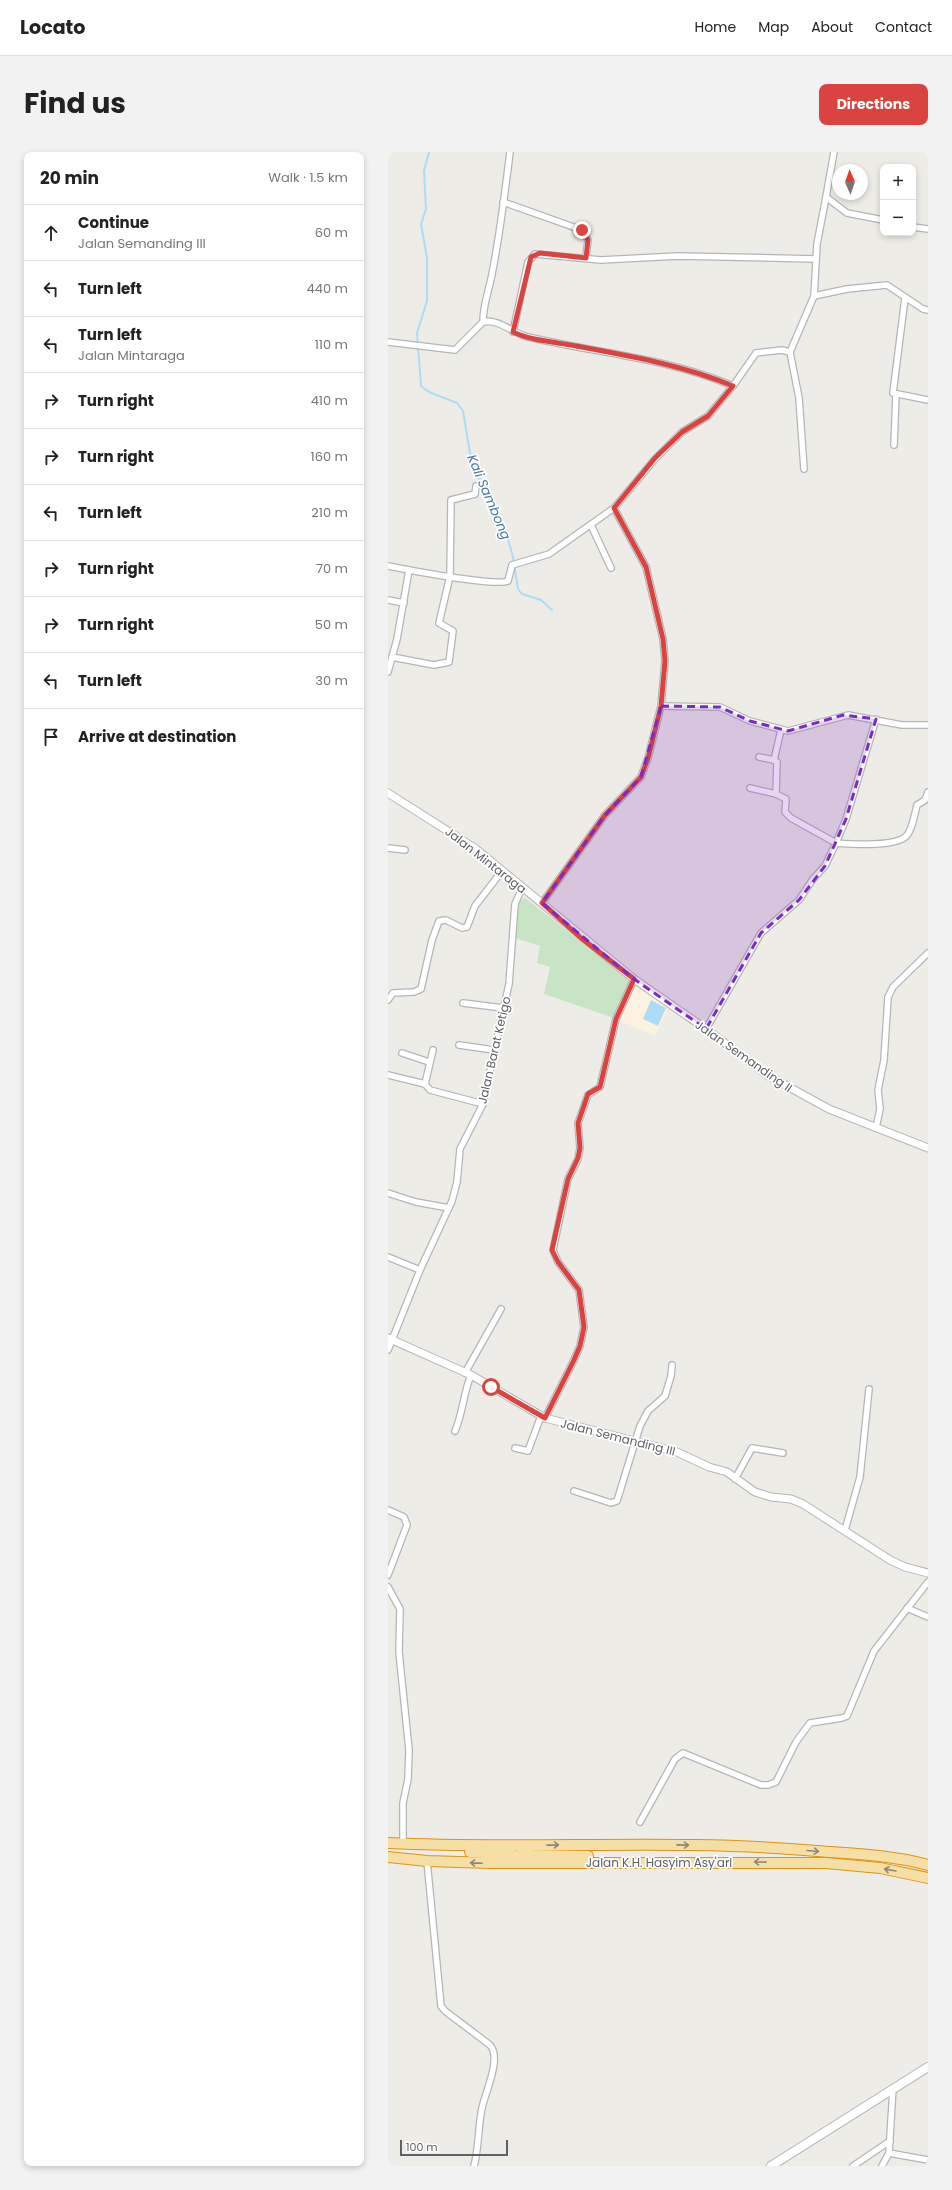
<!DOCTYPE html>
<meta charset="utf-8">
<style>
:root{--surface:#fff;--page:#f2f2f2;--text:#222;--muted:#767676;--line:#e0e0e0;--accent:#d94441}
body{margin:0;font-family:Poppins,sans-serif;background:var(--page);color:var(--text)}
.controls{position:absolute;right:12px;top:12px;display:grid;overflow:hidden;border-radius:8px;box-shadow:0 2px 6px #0003}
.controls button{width:36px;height:36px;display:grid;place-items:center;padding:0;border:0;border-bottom:1px solid var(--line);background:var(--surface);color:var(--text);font:20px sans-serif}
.compass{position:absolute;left:444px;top:12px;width:36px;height:36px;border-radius:50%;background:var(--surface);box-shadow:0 2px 6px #0003;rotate:358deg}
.scale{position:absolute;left:12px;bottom:10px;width:108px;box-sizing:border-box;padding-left:4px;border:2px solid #5e6165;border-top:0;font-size:11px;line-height:14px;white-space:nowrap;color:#5e6165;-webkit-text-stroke:3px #fff;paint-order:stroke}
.stop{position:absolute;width:12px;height:12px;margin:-9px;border:3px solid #d94441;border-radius:50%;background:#fff}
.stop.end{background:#d94441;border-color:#fff;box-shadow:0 1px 4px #0008}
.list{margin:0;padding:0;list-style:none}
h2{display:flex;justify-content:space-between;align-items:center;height:52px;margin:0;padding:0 16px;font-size:17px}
h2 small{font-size:13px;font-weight:400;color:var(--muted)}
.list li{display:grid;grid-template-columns:26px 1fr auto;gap:12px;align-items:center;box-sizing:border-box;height:56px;padding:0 16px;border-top:1px solid var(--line)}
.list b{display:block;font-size:15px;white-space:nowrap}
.list p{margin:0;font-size:13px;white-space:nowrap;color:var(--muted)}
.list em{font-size:13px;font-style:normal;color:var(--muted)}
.icon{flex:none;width:22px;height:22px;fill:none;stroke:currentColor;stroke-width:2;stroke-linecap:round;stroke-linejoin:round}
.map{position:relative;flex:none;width:540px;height:2014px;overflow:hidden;border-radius:8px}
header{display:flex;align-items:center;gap:24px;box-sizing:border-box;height:56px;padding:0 20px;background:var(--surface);border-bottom:1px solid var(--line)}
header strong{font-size:19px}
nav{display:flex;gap:22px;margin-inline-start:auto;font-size:14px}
.intro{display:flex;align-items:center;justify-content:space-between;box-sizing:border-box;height:96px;padding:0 24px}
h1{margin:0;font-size:28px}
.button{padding:10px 18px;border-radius:8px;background:var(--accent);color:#fff;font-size:14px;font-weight:700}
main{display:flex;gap:24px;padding:0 24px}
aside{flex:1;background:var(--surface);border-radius:8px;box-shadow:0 2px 6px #0003}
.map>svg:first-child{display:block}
.commercial{fill:#fbf3df}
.green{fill:#c7e4c5}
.water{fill:#addcf7}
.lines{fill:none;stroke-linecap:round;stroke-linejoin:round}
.stream{stroke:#addcf7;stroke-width:2}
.minor-casing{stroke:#b3b6b9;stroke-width:8}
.tertiary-casing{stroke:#b3b6b9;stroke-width:9}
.secondary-casing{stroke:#b2b5b9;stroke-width:10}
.trunk-casing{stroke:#df9315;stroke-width:12}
.minor{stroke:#fff;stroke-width:5.5}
.tertiary{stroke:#fff;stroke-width:7}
.secondary{stroke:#fff;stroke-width:8}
.trunk{stroke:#f6dfa5;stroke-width:10}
.oneway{stroke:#8c8778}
.route{stroke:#d94441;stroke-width:5}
.marked{fill:#7b2cbf;fill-opacity:0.2;stroke:#7b2cbf;stroke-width:3;stroke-dasharray:8 5;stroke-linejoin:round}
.labels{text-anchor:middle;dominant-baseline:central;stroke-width:3.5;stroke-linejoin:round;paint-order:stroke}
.street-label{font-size:12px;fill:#5e6165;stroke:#fff}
.water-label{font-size:13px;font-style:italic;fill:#4879a0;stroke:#fff}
</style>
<header>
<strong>Locato</strong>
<nav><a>Home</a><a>Map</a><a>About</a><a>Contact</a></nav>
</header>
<div class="intro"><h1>Find us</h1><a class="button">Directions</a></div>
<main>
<aside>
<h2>20 min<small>Walk · 1.5 km</small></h2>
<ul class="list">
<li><svg class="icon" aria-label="ahead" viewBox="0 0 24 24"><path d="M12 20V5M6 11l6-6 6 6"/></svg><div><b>Continue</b><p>Jalan Semanding III</p></div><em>60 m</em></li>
<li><svg class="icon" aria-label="left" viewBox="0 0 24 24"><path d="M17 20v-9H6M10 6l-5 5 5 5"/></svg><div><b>Turn left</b></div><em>440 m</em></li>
<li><svg class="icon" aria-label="left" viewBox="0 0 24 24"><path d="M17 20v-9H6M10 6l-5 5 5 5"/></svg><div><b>Turn left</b><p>Jalan Mintaraga</p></div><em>110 m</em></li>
<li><svg class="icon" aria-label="right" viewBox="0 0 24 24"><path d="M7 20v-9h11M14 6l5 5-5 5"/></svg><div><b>Turn right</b></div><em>410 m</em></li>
<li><svg class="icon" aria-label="right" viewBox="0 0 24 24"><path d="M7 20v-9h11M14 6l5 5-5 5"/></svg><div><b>Turn right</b></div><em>160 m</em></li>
<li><svg class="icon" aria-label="left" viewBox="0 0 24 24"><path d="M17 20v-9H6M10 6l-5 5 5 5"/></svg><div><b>Turn left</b></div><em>210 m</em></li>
<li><svg class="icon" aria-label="right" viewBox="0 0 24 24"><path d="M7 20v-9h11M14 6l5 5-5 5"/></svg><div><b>Turn right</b></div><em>70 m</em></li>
<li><svg class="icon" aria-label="right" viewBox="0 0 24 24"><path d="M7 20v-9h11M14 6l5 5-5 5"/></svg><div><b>Turn right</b></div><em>50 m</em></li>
<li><svg class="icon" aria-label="left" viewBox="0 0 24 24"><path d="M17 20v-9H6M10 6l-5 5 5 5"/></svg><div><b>Turn left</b></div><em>30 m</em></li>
<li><svg class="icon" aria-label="arrive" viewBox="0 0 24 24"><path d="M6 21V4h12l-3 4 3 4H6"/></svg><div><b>Arrive at destination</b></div></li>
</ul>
</aside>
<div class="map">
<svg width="540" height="2014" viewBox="0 0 540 2014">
<rect width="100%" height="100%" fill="#eeece6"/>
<path class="commercial" d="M246 831 280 856 267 884 230 868Z"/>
<path class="green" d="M137 746 243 828 226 866 156 842 162 815 149 811 152 794 127 786C127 774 124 750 137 746Z"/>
<path class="water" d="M263 848 278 856 270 874 255 867Z"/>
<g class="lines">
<path class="stream" d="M41 0 36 19 38 57 33 72 39 106V149L29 181 33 234 41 240 69 251 75 259 83 307 91 326 106 350 118 380 125 405 130 437 134 442 153 448 164 458"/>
<g class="minor-casing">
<g id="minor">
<path d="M438 45 446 0"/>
<path d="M115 50 194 78 200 88 198 105"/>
<path d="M525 75 540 77"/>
<path d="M426 144 459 137 499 133 535 157 540 158"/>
<path d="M517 146 505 241 540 248"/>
<path d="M95 170C95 152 101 139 104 122 112 82 117 41 122 0"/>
<path d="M125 180 140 110 147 102 213 108 290 104 428 107"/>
<path d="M0 190 67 198 95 170C110 166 126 182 140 185 209 201 280 206 345 234L368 201 394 198 402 200 426 144 429 92 438 45 459 61 495 68"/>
<path d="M402 200 411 246 416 317"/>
<path d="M506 293 508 242"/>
<path d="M203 373 223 416"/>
<path d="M0 414 21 418 9 487 0 520"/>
<path d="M21 418C38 421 108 434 120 429L124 413 161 402 226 356 267 307 294 280 320 264 345 234"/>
<path d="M0 448 16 451"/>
<path d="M4 505 46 513 61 510 65 479 51 471 62 424 63 348 87 342 88 334"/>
<path d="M273 554 332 555 362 569 400 579 460 563 514 573H540"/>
<path d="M488 567 458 667 448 691C463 692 511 696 520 682 525 674 527 661 529 653L537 648 540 640"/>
<path d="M371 605 386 608"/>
<path d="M362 636 388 642"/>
<path d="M0 696 17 698"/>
<path d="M154 751 217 663 253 625 260 606 273 554 277 509 275 487 258 415 226 356"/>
<path d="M0 848 5 841 26 840 33 837 44 788 51 769 58 768 74 776 79 775 87 754 114 719"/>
<path d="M75 851 115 856"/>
<path d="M318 877 373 781 411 748 425 727 437 714 448 691 403 666 397 660 398 647 388 642 389 610 386 608 393 578"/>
<path d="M71 893 106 898"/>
<path d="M45 898 37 932 42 938 95 952"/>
<path d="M14 901 41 910"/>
<path d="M0 923 37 932"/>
<path d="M488 976 492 957 490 938 496 908 500 845 505 835 540 801"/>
<path d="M0 1041 28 1050 61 1056"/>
<path d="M0 1105 32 1118"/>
<path d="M0 1198 32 1118 64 1049 69 1030 72 997 95 952 121 832 127 752 134 736"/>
<path d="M77 1221 113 1157"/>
<path d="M157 1266 186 1208 192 1194 196 1175 191 1138 170 1110 165 1098 180 1027 190 1007 192 996 190 971 200 943 212 935 228 867 246 827"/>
<path d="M67 1279C75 1261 75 1242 83 1223"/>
<path d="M127 1296 140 1299 153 1264"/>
<path d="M347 1327 364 1296 395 1301"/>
<path d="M186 1339 223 1351 229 1349 252 1274 260 1259 277 1244 283 1224 284 1213"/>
<path d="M0 1358 16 1365 19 1373 0 1423"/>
<path d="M457 1378 472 1325 481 1237"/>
<path d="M0 1435 12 1457 11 1500 21 1598 20 1627 15 1651V1692"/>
<path d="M519 1456 540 1465"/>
<path d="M252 1670 287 1607 295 1601 373 1633H380L388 1630 408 1590 422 1571 454 1566 459 1564 486 1499 540 1430"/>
<path d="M39 1709 53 1854 57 1859 102 1893C114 1906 97 1941 94 1956 90 1975 91 1995 86 2014"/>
<path d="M501 2001 540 2008"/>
<path d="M465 2014 502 1989"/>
<path d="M494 2014 501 2001 505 1936"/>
</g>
</g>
<g class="tertiary-casing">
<g id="tertiary">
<path d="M0 641 88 697 246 827 318 877 379 923 441 957 540 996"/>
<path d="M0 1186 83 1223 157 1266 289 1300 321 1315 339 1320 367 1340 383 1345 403 1347 415 1352 502 1408 517 1415 540 1421"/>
</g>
</g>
<g class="secondary-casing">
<path id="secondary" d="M383 2014 540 1915"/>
</g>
<g class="trunk-casing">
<g id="trunk">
<path d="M0 1691C143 1698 286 1686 429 1699 466 1702 504 1703 540 1713"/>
<path d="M142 1694 134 1697 135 1703 200 1704"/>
<path d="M82 1700 126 1703V1707L117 1711"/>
<path d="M0 1705 39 1709 102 1711H438L492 1716 540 1726"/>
</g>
</g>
<use href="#minor" class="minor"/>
<use href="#tertiary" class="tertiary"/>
<use href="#secondary" class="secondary"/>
<use href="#trunk" class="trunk"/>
</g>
<defs><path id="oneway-shaft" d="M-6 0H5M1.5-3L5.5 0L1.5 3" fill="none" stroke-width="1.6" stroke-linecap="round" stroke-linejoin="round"/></defs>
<g class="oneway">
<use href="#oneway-shaft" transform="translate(165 1693) rotate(-1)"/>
<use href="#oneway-shaft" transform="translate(295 1693) rotate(1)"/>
<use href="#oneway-shaft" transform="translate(425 1699) rotate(5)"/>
<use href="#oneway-shaft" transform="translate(372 1710) rotate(-179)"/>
<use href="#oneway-shaft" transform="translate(88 1711) rotate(-178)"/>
<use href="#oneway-shaft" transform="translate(502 1718) rotate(-170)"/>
</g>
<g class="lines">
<path class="route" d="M103 1235 157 1266 186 1208 192 1194 196 1175 191 1138 170 1110 164 1098 180 1027 190 1006 192 996 190 971 200 942 212 935 228 867 246 827 193 786 154 751 217 663 253 625 260 606 273 554 277 509 275 487 258 415 226 356 267 306 294 280 320 264 345 234C295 213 241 204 188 194 168 190 144 189 125 180L143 105 152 101 198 106 200 88 194 78"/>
</g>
<path class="marked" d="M273 554 332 555 362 569 400 579 455 563 488 567 458 667 437 714 411 748 373 781 318 877 246 827 154 751 217 663 253 625Z"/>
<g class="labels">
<g class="street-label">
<text transform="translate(98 708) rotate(38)">Jalan Mintaraga</text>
<text transform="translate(106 898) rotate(-77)">Jalan Barat Ketigo</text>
<text transform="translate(356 904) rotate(35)">Jalan Semanding II</text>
<text transform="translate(230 1285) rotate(14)">Jalan Semanding III</text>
<text x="271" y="1710">Jalan K.H. Hasyim Asy'ari</text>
</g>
<g class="water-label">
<text transform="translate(101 345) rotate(67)">Kali Sambong</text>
</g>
</g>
</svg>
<div class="controls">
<button>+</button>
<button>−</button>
</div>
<svg class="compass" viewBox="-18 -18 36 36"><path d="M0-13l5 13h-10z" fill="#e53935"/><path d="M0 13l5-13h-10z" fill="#767676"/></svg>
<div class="scale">100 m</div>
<div class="stop" style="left:103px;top:1235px"></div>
<div class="stop end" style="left:194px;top:78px"></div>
</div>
</main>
